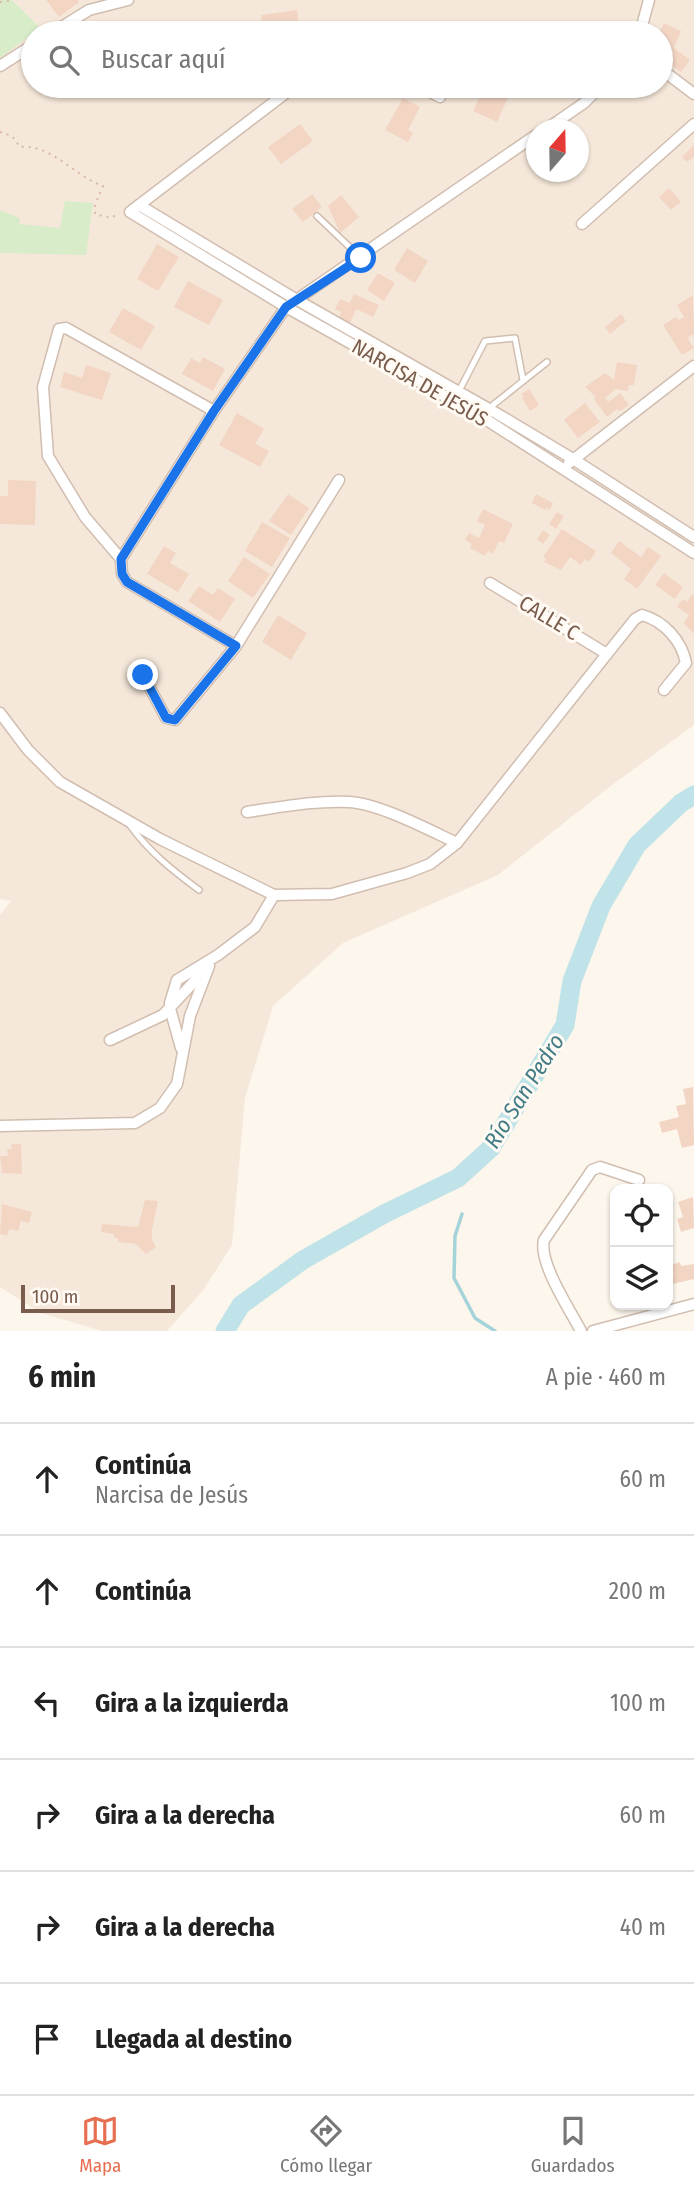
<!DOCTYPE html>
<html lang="es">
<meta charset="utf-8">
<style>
:root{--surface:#fff;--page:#f2f2f2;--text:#222;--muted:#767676;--line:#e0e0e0;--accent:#e76f51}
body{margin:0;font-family:"Fira Sans Condensed",sans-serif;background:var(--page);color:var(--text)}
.controls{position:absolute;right:21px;bottom:21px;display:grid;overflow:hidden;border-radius:14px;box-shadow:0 2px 5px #0004}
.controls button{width:63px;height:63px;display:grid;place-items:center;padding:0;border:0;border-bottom:2px solid var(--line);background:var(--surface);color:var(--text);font:35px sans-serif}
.compass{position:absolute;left:526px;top:119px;width:63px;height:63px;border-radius:50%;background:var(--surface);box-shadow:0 2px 5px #0004;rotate:20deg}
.scale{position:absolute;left:21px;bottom:18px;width:154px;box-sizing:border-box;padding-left:7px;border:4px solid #7a5c4d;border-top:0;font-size:19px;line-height:24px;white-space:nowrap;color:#7a5c4d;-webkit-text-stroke:5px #fffaf3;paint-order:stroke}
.stop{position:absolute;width:21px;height:21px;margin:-16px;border:5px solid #1a73e8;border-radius:50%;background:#fff}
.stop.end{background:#1a73e8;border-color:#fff;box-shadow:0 2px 7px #0008}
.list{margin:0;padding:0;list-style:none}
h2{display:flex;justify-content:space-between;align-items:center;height:91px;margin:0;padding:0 28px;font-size:30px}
h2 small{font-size:23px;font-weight:400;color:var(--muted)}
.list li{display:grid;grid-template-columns:46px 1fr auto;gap:21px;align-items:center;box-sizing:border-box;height:112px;padding:0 28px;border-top:2px solid var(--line)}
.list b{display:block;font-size:26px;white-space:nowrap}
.list p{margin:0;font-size:23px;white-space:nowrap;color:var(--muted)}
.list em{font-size:23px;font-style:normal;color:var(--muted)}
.icon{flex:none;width:38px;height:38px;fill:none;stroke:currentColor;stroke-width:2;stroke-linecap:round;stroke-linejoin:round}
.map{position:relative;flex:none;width:694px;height:1331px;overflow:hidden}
.search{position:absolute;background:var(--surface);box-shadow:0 2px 5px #0004;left:21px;right:21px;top:21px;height:77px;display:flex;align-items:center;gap:18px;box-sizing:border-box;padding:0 24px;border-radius:38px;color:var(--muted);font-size:26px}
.sheet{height:763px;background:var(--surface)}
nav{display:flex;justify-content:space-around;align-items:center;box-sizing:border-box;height:98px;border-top:2px solid var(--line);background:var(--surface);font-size:19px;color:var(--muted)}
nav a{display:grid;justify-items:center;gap:4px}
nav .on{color:var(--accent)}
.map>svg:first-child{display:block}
.residential{fill:#f5e8da;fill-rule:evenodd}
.green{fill:#d8ecc9}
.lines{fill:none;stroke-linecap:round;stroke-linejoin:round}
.stream{stroke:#a5d3da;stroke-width:3.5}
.river{stroke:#bfe3e8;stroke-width:19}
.building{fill:#f3d5c3}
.lane-casing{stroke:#d1beb0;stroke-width:8}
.street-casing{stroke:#d1beb0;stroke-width:13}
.path{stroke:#d9b8a5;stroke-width:2;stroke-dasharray:2 5;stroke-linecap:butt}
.lane{stroke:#fff;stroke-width:5}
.street{stroke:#fff;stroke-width:10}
.route{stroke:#1a73e8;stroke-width:9}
.labels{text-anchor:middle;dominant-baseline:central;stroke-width:6;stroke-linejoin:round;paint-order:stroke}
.street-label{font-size:21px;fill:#7a5c4d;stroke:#fffaf3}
.water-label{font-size:23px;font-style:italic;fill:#437c86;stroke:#fffaf3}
</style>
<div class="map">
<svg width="694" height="1331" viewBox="0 0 694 1331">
<rect width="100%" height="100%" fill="#fdf6ec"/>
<path class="residential" d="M0 0H694V725L612 785 498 875 343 943 273 1006 245 1098 232 1245 204 1289 167 1331H102L41 1313 0 1287V915L11 901 0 899ZM33 33H661V86H33ZM536 130H578V172H536Z"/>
<g class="green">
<path d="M0 0H12L40 28 0 58Z"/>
<path d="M65 201 93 203 86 255 0 253V210L20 218 19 224 60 228Z"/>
</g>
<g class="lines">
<path class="stream" d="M462 1214 455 1236 454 1278 475 1318 495 1331"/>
<path class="river" d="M225 1331 241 1305 303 1260 384 1214 458 1178 491 1148 565 1025 572 981 601 906 637 845 681 803 694 795"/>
</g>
<g class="building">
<path d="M46 0H78L79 2 59 17Z"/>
<path d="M297 10 299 24 263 29 261 15Z"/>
<path d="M664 23 681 31 674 48 690 60 681 72 661 58V33H659Z"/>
<path d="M467 86H494L510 93 497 122 473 111 482 92Z"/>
<path d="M403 98 420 107 408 130 413 133 408 142 385 130Z"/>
<path d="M300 124 313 141 281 164 268 147Z"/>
<path d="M694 145V157L687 162 682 157Z"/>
<path d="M669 188 681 202 671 210 659 197Z"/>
<path d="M312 194 322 207 303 222 292 209Z"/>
<path d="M341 195 359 217 340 233 328 206Z"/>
<path d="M157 244 179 257 158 291 137 279Z"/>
<path d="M407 248 428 261 415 283 394 270Z"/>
<path d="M378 273 395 283 384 301 367 290Z"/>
<path d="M188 281 223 300 209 325 174 307Z"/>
<path d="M354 294 379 305 373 317 356 309 350 323 339 318 341 312 335 309 340 299 350 303Z"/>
<path d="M693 295 694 334 687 338 694 348 682 355 663 325 676 317 679 320 684 317 677 305Z"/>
<path d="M123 308 155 326 141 350 109 332Z"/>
<path d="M621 314 626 321 610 334 605 327Z"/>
<path d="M203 357 225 369 213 391 182 374 191 358 200 363Z"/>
<path d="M617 362 637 365 634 385H629L628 391 616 389 605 398 608 402 620 393 629 405 620 411 617 409 607 417 594 399 596 397 585 387 605 373 614 380Z"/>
<path d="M86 365 111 373 102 400 60 387 64 372 82 378Z"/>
<path d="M529 389 539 405 530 411 522 398 524 397 521 394Z"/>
<path d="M585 403 600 422 578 438 564 420Z"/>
<path d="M237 413 264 429 255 444 269 451 260 467 219 445Z"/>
<path d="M8 480 36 481 35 525 0 524V496H8Z"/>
<path d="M288 494 309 508 291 535 269 521Z"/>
<path d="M536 494 553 503 550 510 546 508 545 510 532 503Z"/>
<path d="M483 509 513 524 504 543 499 541 493 554 488 551 485 556 470 548 472 544 465 540 469 533 479 538 485 525 477 521Z"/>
<path d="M557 512 564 516 556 529 549 524Z"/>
<path d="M262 522 290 538 272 567 245 551Z"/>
<path d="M562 529 596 551 589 562 585 559 581 565 570 557 561 570 544 562 546 559 543 557Z"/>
<path d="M543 530 550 535 543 544 537 539Z"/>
<path d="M619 541 641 557 648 547 661 556 637 589 624 579 631 569 611 553Z"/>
<path d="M164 546 176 553 170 563 189 574 178 592 147 574Z"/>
<path d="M244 557 270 574 253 598 228 581Z"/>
<path d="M664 573 683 587 675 599 655 585Z"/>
<path d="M199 586 213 595 218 588 235 599 220 622 188 601Z"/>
<path d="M692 594 694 596V634L684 623 689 615 677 607 683 599 687 602Z"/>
<path d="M278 615 307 633 291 660 262 642Z"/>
<path d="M693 1087 694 1145 682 1148 677 1129 662 1133 659 1122 679 1117 676 1106 686 1104 683 1089Z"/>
<path d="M11 1144H21L22 1174 2 1173 0 1156H8L7 1149H12Z"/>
<path d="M693 1197 694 1228 681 1232 677 1219 683 1217 678 1202Z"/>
<path d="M145 1200 158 1201 152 1230V1240L156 1247 146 1254 136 1244 118 1242V1239L114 1237V1234L101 1232 102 1224 138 1227Z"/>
<path d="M2 1204 32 1212 29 1223 21 1221 18 1231 9 1229 7 1236 0 1234Z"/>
<path d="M680 1262 681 1266 694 1264V1279L668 1285V1276L674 1274 671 1265Z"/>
</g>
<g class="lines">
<g class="lane-casing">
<g id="lane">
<path d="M317 216 360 257"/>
<path d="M459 391 485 341 515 338 523 380"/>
<path d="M488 409 547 362"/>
<path d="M129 824C149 852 172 870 199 890"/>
</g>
</g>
<g class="street-casing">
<g id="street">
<path d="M52 33 89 10 128 0"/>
<path d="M640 33 649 0"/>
<path d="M0 66 33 45"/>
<path d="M661 69 694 94"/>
<path d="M295 86 130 212 286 307 482 417 694 553"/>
<path d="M419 86 440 97"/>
<path d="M545 130 584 103 601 86"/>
<path d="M139 205 297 300 496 413 573 459 694 537"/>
<path d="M582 224 694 124"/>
<path d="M569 463 694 366"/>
<path d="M339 480 236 646 127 582 122 574 121 559 214 411 286 307 536 135"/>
<path d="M121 559 85 517 48 456 43 387 59 329 66 328 214 411"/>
<path d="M490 583 607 654"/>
<path d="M143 675 166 718 175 720 236 646"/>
<path d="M0 713 28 750 60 782 160 839 274 895 332 894 407 873 430 864 457 843 607 654 635 619 642 615C664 621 682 641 686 663L664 690"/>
<path d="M247 812C281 807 316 800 350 802 380 804 429 830 457 843"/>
<path d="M170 1003 177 980 218 955 255 927 274 895"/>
<path d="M171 1012 181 1048"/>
<path d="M110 1040 163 1015 205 970"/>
<path d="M0 1126 135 1123 160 1108 177 1084 190 1016 209 966"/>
<path d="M581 1331C570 1310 538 1262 544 1240L592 1170 600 1167 639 1180"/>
<path d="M593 1331 694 1304"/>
</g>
</g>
<g class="path">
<path d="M0 2 13 0"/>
<path d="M0 132 12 136 20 147C52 144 74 176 103 186L95 205V214L111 218 119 213"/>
</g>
<use href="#lane" class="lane"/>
<use href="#street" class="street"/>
</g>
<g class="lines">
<path class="route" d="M143 675 166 718 175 720 236 646 127 582 122 574 121 559 214 411 286 307 361 258"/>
</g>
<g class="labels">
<g class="street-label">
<text transform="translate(420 383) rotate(30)">NARCISA DE JESÚS</text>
<text transform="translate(549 618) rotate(31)">CALLE C</text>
</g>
<g class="water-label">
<text transform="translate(524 1091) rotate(-58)">Río San Pedro</text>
</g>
</g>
</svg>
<div class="controls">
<button><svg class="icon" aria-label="locate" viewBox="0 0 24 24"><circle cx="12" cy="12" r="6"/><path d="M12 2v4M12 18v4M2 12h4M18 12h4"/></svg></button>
<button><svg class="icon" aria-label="layers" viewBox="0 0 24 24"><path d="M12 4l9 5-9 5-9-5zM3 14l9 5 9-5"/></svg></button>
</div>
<svg class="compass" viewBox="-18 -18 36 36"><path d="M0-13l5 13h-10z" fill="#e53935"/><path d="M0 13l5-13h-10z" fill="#767676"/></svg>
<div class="scale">100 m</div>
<div class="stop" style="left:361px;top:258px"></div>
<div class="stop end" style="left:143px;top:675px"></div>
<div class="search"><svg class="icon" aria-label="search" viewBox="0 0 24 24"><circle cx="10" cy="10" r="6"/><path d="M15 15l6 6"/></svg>Buscar aquí</div>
</div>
<section class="sheet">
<h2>6 min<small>A pie · 460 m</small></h2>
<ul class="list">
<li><svg class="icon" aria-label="ahead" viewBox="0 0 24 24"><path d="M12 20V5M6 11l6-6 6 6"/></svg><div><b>Continúa</b><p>Narcisa de Jesús</p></div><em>60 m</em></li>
<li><svg class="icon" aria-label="ahead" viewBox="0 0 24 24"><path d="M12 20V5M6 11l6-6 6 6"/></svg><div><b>Continúa</b></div><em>200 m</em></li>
<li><svg class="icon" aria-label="left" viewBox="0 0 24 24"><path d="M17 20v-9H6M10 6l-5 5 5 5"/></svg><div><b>Gira a la izquierda</b></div><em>100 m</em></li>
<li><svg class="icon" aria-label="right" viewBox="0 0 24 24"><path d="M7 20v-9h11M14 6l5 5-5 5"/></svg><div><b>Gira a la derecha</b></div><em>60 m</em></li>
<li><svg class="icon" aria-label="right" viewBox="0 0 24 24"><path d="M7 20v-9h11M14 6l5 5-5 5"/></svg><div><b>Gira a la derecha</b></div><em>40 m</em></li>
<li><svg class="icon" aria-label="arrive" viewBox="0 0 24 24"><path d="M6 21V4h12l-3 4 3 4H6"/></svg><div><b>Llegada al destino</b></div></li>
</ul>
</section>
<nav>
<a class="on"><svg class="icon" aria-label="map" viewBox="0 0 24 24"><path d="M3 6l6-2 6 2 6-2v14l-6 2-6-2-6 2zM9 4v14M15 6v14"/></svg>Mapa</a>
<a><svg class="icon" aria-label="directions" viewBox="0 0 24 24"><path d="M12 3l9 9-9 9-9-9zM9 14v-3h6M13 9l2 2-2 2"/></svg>Cómo llegar</a>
<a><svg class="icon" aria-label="saved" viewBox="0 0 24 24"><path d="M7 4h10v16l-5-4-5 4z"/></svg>Guardados</a>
</nav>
